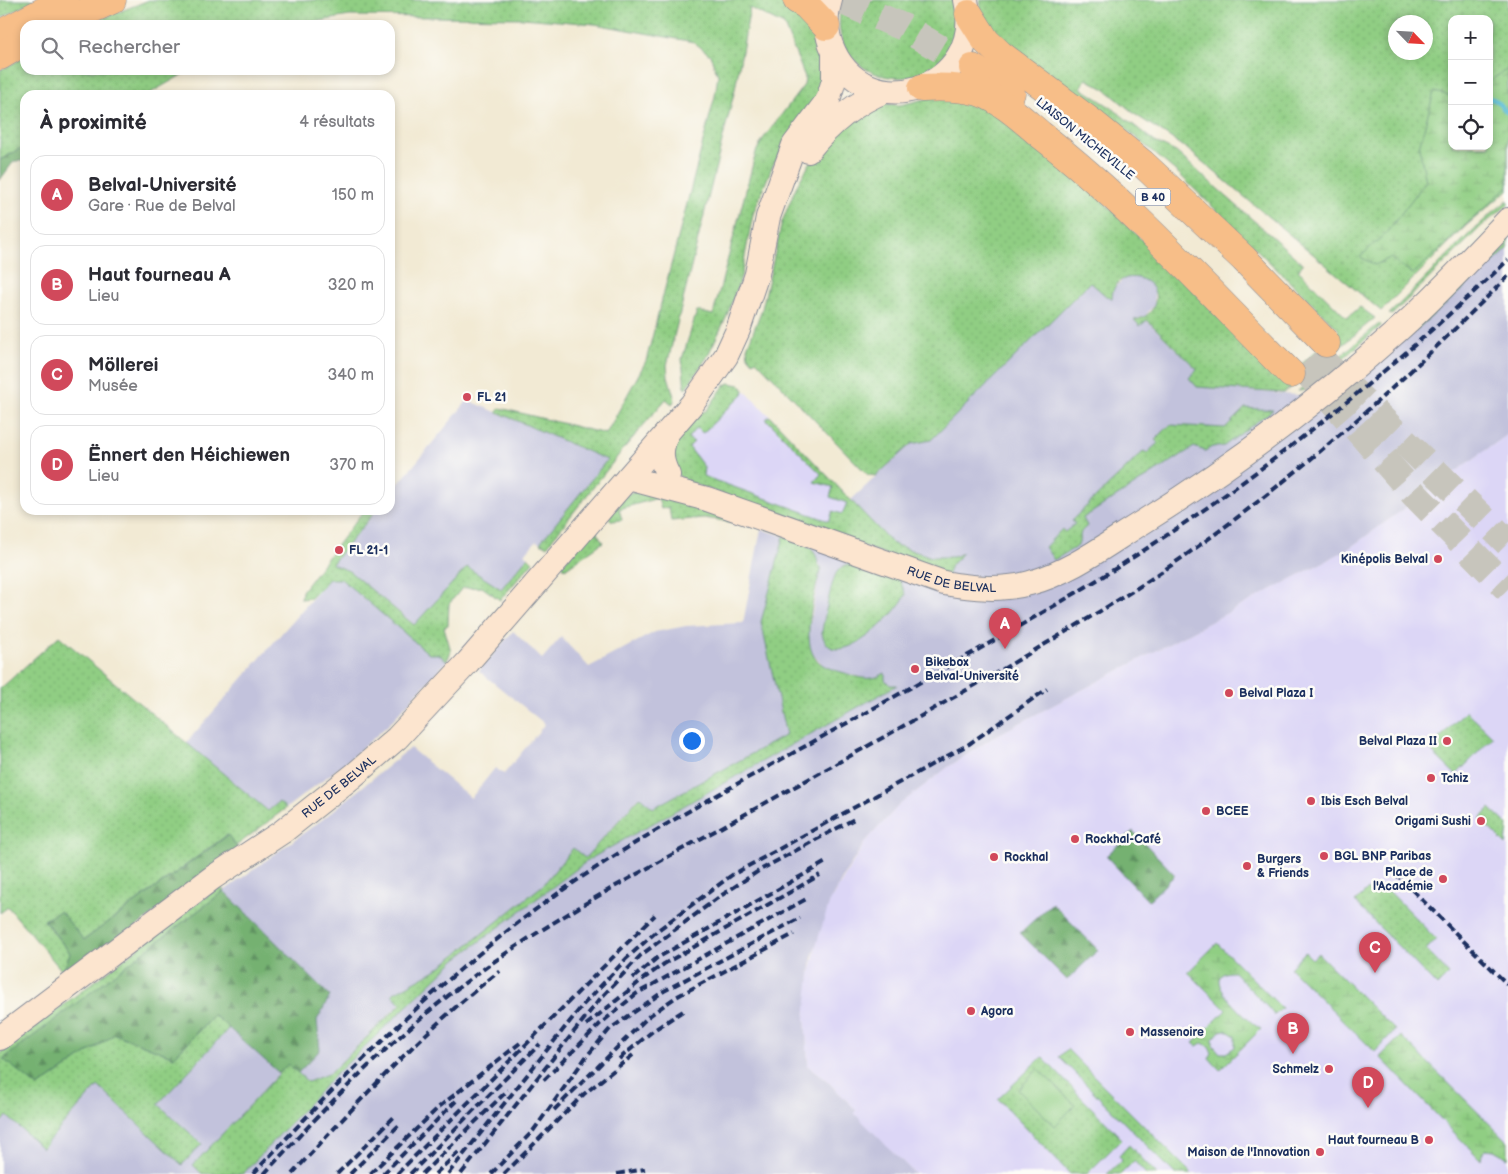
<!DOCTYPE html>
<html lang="fr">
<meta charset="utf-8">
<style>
:root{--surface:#fff;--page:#f2f2f3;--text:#2b2b33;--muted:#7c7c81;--line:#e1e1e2;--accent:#d1495b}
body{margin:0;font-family:"Balsamiq Sans",sans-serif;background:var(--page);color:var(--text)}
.controls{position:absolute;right:15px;top:15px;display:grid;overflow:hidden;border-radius:10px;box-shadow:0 2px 8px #0003}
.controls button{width:45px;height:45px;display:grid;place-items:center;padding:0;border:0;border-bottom:1px solid var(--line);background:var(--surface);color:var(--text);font:25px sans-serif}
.compass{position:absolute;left:1388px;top:15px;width:45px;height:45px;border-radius:50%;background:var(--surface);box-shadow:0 2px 8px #0003;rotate:115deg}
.you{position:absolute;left:691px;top:740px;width:18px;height:18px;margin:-12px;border:4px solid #fff;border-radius:50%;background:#1a73e8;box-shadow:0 0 0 8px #1a73e833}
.badge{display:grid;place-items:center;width:32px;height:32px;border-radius:50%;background:var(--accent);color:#fff;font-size:16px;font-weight:700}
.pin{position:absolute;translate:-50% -41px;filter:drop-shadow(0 1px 2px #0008)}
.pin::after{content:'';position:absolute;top:26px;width:18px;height:15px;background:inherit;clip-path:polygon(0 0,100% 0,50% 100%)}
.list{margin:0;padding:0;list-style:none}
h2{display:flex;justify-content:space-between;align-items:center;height:65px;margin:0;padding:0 20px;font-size:21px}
h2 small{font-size:16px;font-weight:400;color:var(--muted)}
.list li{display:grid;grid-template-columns:32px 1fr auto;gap:15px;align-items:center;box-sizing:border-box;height:80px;margin:0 10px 10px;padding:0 10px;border:1px solid var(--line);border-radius:15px}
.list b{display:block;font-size:19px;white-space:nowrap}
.list p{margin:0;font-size:16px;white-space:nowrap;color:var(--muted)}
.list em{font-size:16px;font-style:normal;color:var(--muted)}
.icon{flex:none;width:28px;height:28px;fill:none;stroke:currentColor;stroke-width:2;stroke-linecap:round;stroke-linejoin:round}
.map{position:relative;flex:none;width:1508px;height:1174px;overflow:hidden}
.search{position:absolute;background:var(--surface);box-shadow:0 2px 8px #0003;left:20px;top:20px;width:375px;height:55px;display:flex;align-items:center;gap:12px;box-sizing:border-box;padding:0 18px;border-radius:15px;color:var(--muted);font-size:19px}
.panel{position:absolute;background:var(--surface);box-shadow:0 2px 8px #0003;left:20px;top:90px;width:375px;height:425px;border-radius:15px}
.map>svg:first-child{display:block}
.built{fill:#dcd6f6}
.industrial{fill:#c2c2dc}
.green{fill:url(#green-dots);stroke:#567e70;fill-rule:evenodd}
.forest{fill:url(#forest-firs);stroke:#487068}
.wetland{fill:url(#wetland-marsh);stroke:#567e70;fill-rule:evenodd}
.pitch{fill:#90ce83;stroke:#567e70}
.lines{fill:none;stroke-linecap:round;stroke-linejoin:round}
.stream{stroke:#56bbd5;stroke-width:4.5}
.trunk-tunnel{stroke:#c7c5bc;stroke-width:28;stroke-dasharray:28 14;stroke-linecap:butt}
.secondary-casing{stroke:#868c99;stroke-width:26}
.trunk-casing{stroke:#868c99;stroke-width:29}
.secondary{stroke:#fce5cf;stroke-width:24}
.trunk{stroke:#f7be88;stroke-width:28}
.rail{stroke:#1b2f5e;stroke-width:4;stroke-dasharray:8 4;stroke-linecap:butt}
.poi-dot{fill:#d1495b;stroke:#fdfcf7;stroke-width:2}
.labels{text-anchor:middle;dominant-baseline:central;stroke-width:5;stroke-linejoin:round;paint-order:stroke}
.shield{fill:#fdfcf7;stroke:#5f6c8c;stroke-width:1}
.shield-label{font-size:11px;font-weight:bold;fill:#1b2f5e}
.street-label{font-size:12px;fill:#1b2f5e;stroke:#fdfcf7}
.poi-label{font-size:12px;font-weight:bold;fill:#1b2f5e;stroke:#fdfcf7;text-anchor:start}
</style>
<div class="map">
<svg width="1508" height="1174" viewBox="0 0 1508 1174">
<defs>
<pattern id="green-dots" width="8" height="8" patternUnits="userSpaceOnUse" patternTransform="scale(1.25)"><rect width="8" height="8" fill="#90ce83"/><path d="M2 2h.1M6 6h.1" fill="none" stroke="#7cb174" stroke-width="1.8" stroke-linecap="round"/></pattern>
<pattern id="forest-firs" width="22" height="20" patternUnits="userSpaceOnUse" patternTransform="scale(1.25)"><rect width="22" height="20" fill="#74b171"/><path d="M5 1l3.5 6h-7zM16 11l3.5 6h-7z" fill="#5e9060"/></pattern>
<pattern id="wetland-marsh" width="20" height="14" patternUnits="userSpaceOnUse" patternTransform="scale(1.25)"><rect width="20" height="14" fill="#90ce83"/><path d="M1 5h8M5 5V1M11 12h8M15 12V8" fill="none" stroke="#7cb174"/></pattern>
</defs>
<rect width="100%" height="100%" fill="#fdfcf7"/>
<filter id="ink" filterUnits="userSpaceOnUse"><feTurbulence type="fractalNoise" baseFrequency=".02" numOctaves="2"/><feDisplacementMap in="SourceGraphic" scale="10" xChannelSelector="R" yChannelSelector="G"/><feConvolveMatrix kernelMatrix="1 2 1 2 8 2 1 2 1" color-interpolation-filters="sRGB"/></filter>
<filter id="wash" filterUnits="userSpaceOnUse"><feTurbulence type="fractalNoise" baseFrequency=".0096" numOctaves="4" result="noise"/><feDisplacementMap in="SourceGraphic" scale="20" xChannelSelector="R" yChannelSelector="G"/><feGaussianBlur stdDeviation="1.12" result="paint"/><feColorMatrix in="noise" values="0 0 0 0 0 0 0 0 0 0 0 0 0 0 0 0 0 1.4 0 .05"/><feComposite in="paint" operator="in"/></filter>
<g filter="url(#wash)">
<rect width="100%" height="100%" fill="#f2ead4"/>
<g class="built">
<path d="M744 390 770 416 767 419 822 475 814 482 833 487 847 503 842 515 829 521 703 476 704 467 689 447 688 438 696 428 703 433 743 394Z"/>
<path d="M1508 434V1174H915L853 1113 856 1110 825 1079 808 1066 805 1018 807 989 819 930 830 901 865 842 899 805 948 767 995 736 1348 549Z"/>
</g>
<g class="industrial">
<path d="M1508 249V434L1348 549 995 736 948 767 899 805 865 842 846 872 830 901 812 958 805 1018 808 1066 825 1079 856 1110 854 1113 915 1174H243L334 1076 455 960 590 859 896 685H890L884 680 885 673 878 677 868 679 831 669 824 666 812 653 807 639 821 567 809 545 947 577 951 565 962 553 953 557H932L893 544 851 500 911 444 931 440 1090 281 1107 297 1109 295 1112 298 1114 288 1125 278 1139 277 1151 284 1154 291V305L1145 316 1134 320H1146L1198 370 1189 378 1197 387 1335 398Z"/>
<path d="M468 400 607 460 540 543 536 541 525 554 528 557 501 589 467 567 415 625 349 571 332 564 377 510H390V494Z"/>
<path d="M761 529 784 536 761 622 786 735 653 808 639 797 585 858 572 849 543 885 439 968 393 994 401 1003 330 1073 308 1082 298 1073 320 1050 317 1020 330 996 224 891 323 819 410 748 471 798 495 768 504 774 545 724 479 671 513 631 542 659 561 637 589 667 655 632 686 626 743 623Z"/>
<path d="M329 579H341L429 653 439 654 447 661 387 726 344 764 286 808 279 802 268 811 186 743Z"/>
<path d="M229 1028 279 1073 193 1165 202 1174H0V1123L7 1116 42 1148 98 1086 182 1165 202 1144 158 1104Z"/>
</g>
<g class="green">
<path d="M0 0H34L0 19Z"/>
<path d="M149 0H784L810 18 814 41 824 62 825 91 788 140 772 167 753 214 741 277 726 318 706 359 685 389 682 359 697 311 713 315 756 152 763 139 804 85 805 77 784 25 750 8 735 89 667 365 668 376 675 400 672 404 666 399 625 447 547 546 540 543 607 460 497 412 500 408 606 434 646 361 715 96 718 75 710 55 694 42 595 24 522 18 350 16 296 25H85Z"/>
<path d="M843 0H954C977 110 813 97 843 0Z"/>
<path d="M980 0H1508V190L1467 225 1381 311 1186 148 1136 115 1105 89 1086 79 1081 88 1112 108 1155 142 1176 152 1303 264 1298 270 1347 318 1360 307 1375 318 1284 393 1197 387 1189 378 1197 369 1147 320 1140 326 1134 320C1142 319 1149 315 1153 308 1168 276 1112 263 1112 299L1109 296 1107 297 1090 282 931 440 911 444 876 476 868 475 756 360 753 362 748 356 747 348 762 309 782 222 796 187 816 153 831 135 879 103 900 105 938 96 975 98 1044 143 1284 380 1339 330 1179 174 1108 114 1102 116 1085 110 982 22ZM1452 19H1489V146H1452ZM1396 22H1426V52H1396Z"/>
<path d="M25 57V70H190L147 95H25V146L0 160V70Z"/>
<path d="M1508 200V205L1483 225 1392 315 1389 314C1429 276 1465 234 1508 200Z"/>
<path d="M1508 233V249L1401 343Z"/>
<path d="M1380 323 1381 326 1306 390 1298 391Z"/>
<path d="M729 383 740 385 744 390 743 394 703 433 696 428 688 438 694 442 689 447 704 467 703 476 829 521 833 511 842 514 847 503 830 497 833 487 814 482 821 474 766 419 770 416 893 544 932 557H953L963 553 951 565 947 577 686 481 671 470 668 448 693 414 706 411 724 386Z"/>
<path d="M1245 408 1273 410 1224 446 1212 447 1205 451 1194 447 1083 518 1087 526 1081 532 1078 546 1054 560 1045 547 1062 529 1065 532 1075 524 1072 520 1144 451 1147 453 1158 443 1155 440 1170 425 1225 428Z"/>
<path d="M634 491H653L744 524 704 518 671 521 669 507 661 509 658 498 619 509 622 520 612 521 609 518 622 497Z"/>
<path d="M364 510H369L373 514 332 564 349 571 414 625 467 567 501 589 528 557 533 562 500 600 482 587 462 588 449 604 448 625 444 627 451 651 447 661 439 654H429L341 579H329L311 598 301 599 302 591Z"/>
<path d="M594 528 603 542 565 569 562 564Z"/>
<path d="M784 536C800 542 817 545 818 565L821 567C816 590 799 642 817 660 824 668 835 670 845 673 859 678 871 682 885 673V680L890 685H897L590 859 455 960 334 1076 243 1174H202L193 1165 288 1064 308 1082 330 1073 401 1004 392 994 439 968 543 885 573 848 585 858 640 797 653 808 786 735 761 622Z"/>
<path d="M857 563 899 579 906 594C899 612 844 667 826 643 824 640 822 635 822 632 823 623 832 578 837 572 842 565 848 564 857 563Z"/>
<path d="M59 636 268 811 279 802 286 808 236 846 227 835 84 940 60 911 44 921 70 953 63 972 8 907 0 913V689Z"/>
<path d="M1466 711 1493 737 1456 775 1429 749Z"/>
<path d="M1490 808 1508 825 1506 845 1480 819Z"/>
<path d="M220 886 224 891 4 1059 38 1087 115 1034 174 1057 214 1015 229 1028 158 1104 202 1144 182 1165 98 1086 42 1148 7 1116 0 1123V1053Z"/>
<path d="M1384 886 1436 939 1426 950 1449 974 1437 986 1355 902 1367 890 1374 896Z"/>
<path d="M1067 1049 1192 1174H1175L1059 1057Z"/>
<path d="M1042 1057 1122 1139 1087 1174H1070L998 1099Z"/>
<path d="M1129 1145 1157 1174H1146L1134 1161 1121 1174H1107L1122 1160 1119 1156Z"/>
</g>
<g class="forest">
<path d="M25 146V161H14L0 180V160Z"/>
<path d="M1133 831 1175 875 1148 901 1106 856Z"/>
<path d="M228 835 240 851 78 969 63 972 70 953 44 920 60 911 84 940Z"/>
<path d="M224 891 330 996 317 1020 320 1050 298 1073 288 1064 279 1073 214 1015 174 1057 115 1034 38 1087 3 1059Z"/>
<path d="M1052 903 1098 950 1067 980 1020 933Z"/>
</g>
<g class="wetland">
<path d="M1508 69V186L1413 274 1390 258 1375 265 1360 257 1387 232 1426 181 1419 147 1434 92 1452 96V146H1489V81Z"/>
<path d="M1217 943 1282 1008 1275 1015 1234 972C1229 972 1223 972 1220 977 1212 988 1251 1024 1261 1029L1220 1070 1209 1058 1212 1053 1209 1046 1202 1043 1197 1046 1193 1043 1226 1010 1188 972ZM1226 1030 1235 1036V1047L1226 1053H1220L1213 1045V1039L1220 1031Z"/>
<path d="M1305 952 1312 959 1318 953 1395 1030 1375 1052 1290 968Z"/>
<path d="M1401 1036 1508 1142V1158L1494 1150 1487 1149 1482 1153 1481 1160 1380 1057Z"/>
</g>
<path class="pitch" d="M1038 1069 1075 1105 1055 1126 1018 1090Z"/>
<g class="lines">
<path class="stream" d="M1489 98 1495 100 1508 113"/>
</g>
</g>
<g filter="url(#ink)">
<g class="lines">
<g class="trunk-tunnel">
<path d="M840 0 903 27 973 68"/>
<path d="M1314 353 1508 543"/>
<path d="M1301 365 1415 495 1508 589"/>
</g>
<g class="secondary-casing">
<g id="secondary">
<path d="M830 0C825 15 826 31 831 45 863 129 987 90 966 0"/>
<path d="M808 151C829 125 854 103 885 91"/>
<path d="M667 433C660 449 660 460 668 475"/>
<path id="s1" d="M628 478 707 499 944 583C973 588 1001 591 1030 583 1071 572 1107 544 1143 522 1233 466 1317 403 1396 332 1436 297 1471 258 1508 220"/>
<path id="s2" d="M0 1038 212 878 282 832 353 776 397 738 468 662 692 404 726 356 738 330 757 274 768 217 794 145 828 100 834 80V53"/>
</g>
</g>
<g class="trunk-casing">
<g id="trunk">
<path d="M797 0 806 5 826 26"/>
<path d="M969 14 986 41 1001 55 1094 124 1142 163 1244 259 1326 343"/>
<path d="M57 25 112 0"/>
<path d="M0 34 65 0"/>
<path d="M0 56 25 41"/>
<path d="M973 68 1011 93"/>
<path d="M922 88C941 87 960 87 979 92 1002 100 1023 120 1041 135 1132 206 1210 293 1291 374"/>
</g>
</g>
<use href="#secondary" class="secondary"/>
<use href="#trunk" class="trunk"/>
<g class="rail">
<path d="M1395 873 1508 985"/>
<path d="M633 978 657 958 826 862"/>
<path d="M586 1025 643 979 664 964 820 875"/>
<path d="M619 1059 654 1030 683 1011"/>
<path d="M544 1080 600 1024 636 994 808 898"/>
<path d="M554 1110 649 1016 676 997 794 934"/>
<path d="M253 1174C342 1078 433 985 539 907 613 853 693 808 773 764 865 713 956 663 1047 610 1214 513 1368 393 1508 260"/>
<path d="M264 1174C332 1100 402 1027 485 968 556 917 634 876 711 833 811 778 910 723 1008 666 1055 638 1102 611 1148 581 1280 493 1397 389 1508 276"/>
<path d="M292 1174C358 1103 422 1030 500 971"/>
<path d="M337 1174 394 1117"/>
<path d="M350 1174 400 1124"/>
<path d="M370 1174 439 1107 520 1043"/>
<path d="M383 1174 456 1101"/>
<path d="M397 1174 655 915"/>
<path d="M410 1174 540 1044"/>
<path d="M422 1174 508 1090"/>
<path d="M435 1174 461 1150"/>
<path d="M448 1174 583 1005 626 959 658 930 732 875 969 744 1047 689"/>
<path d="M461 1174 600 999 641 955 719 897 760 870 856 818"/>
<path d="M491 1174 533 1131 586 1057 610 1029 664 991 800 918"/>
<path d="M504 1174 584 1094 633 1055"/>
<path d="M617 1174 645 1169"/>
</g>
</g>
</g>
<g class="poi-dot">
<circle cx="467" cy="397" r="5"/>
<circle cx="339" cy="550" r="5"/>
<circle cx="1438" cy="559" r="5"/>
<circle cx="915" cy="669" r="5"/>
<circle cx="1229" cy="693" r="5"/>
<circle cx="1447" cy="741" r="5"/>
<circle cx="1431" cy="778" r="5"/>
<circle cx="1311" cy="801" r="5"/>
<circle cx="1206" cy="811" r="5"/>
<circle cx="1481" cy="821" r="5"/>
<circle cx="1075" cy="839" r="5"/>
<circle cx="1324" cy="856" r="5"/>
<circle cx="994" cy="857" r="5"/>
<circle cx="1247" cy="866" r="5"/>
<circle cx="1443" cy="879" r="5"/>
<circle cx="971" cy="1011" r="5"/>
<circle cx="1130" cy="1032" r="5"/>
<circle cx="1329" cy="1069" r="5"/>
<circle cx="1429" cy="1140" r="5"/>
<circle cx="1320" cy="1152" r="5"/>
</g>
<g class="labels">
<rect class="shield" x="1135.5" y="188.5" width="35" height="17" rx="4"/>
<g class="shield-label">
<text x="1153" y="197">B 40</text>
</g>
<g class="street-label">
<text transform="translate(1085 139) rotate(39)">LIAISON MICHEVILLE</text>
<text stroke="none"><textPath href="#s1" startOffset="340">RUE DE BELVAL</textPath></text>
<text stroke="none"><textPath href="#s2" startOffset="422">RUE DE BELVAL</textPath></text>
</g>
<g class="poi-label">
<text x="477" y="397">FL 21</text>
<text x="349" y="550">FL 21-1</text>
<text x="1428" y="559" text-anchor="end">Kinépolis Belval</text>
<text x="925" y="662">Bikebox<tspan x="925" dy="14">Belval-Université</tspan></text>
<text x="1239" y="693">Belval Plaza I</text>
<text x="1437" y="741" text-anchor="end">Belval Plaza II</text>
<text x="1441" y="778">Tchiz</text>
<text x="1321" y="801">Ibis Esch Belval</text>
<text x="1216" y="811">BCEE</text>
<text x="1471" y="821" text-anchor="end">Origami Sushi</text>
<text x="1085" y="839">Rockhal-Café</text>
<text x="1334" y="856">BGL BNP Paribas</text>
<text x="1004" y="857">Rockhal</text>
<text x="1257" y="859">Burgers<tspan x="1257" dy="14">&amp; Friends</tspan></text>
<text x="1433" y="872" text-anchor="end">Place de<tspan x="1433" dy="14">l'Académie</tspan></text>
<text x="981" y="1011">Agora</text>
<text x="1140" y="1032">Massenoire</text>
<text x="1319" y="1069" text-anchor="end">Schmelz</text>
<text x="1419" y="1140" text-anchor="end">Haut fourneau B</text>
<text x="1310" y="1152" text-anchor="end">Maison de l'Innovation</text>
</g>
</g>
</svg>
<div class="controls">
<button>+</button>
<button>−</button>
<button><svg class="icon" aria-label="locate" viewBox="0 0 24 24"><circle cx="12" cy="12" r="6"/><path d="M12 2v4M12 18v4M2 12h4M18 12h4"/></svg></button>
</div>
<svg class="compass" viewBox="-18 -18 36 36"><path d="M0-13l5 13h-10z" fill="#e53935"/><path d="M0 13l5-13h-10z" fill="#7c7c81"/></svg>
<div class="you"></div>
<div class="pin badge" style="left:1005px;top:649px">A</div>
<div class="pin badge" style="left:1293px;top:1054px">B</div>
<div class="pin badge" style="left:1375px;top:973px">C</div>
<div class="pin badge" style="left:1368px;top:1108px">D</div>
<div class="search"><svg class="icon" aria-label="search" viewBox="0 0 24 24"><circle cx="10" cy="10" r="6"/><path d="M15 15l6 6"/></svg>Rechercher</div>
<section class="panel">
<h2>À proximité<small>4 résultats</small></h2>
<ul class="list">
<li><span class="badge">A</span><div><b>Belval-Université</b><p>Gare · Rue de Belval</p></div><em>150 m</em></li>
<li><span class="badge">B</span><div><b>Haut fourneau A</b><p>Lieu</p></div><em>320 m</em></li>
<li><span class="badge">C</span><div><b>Möllerei</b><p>Musée</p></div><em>340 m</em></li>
<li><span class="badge">D</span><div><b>Ënnert den Héichiewen</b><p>Lieu</p></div><em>370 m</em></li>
</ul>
</section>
</div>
